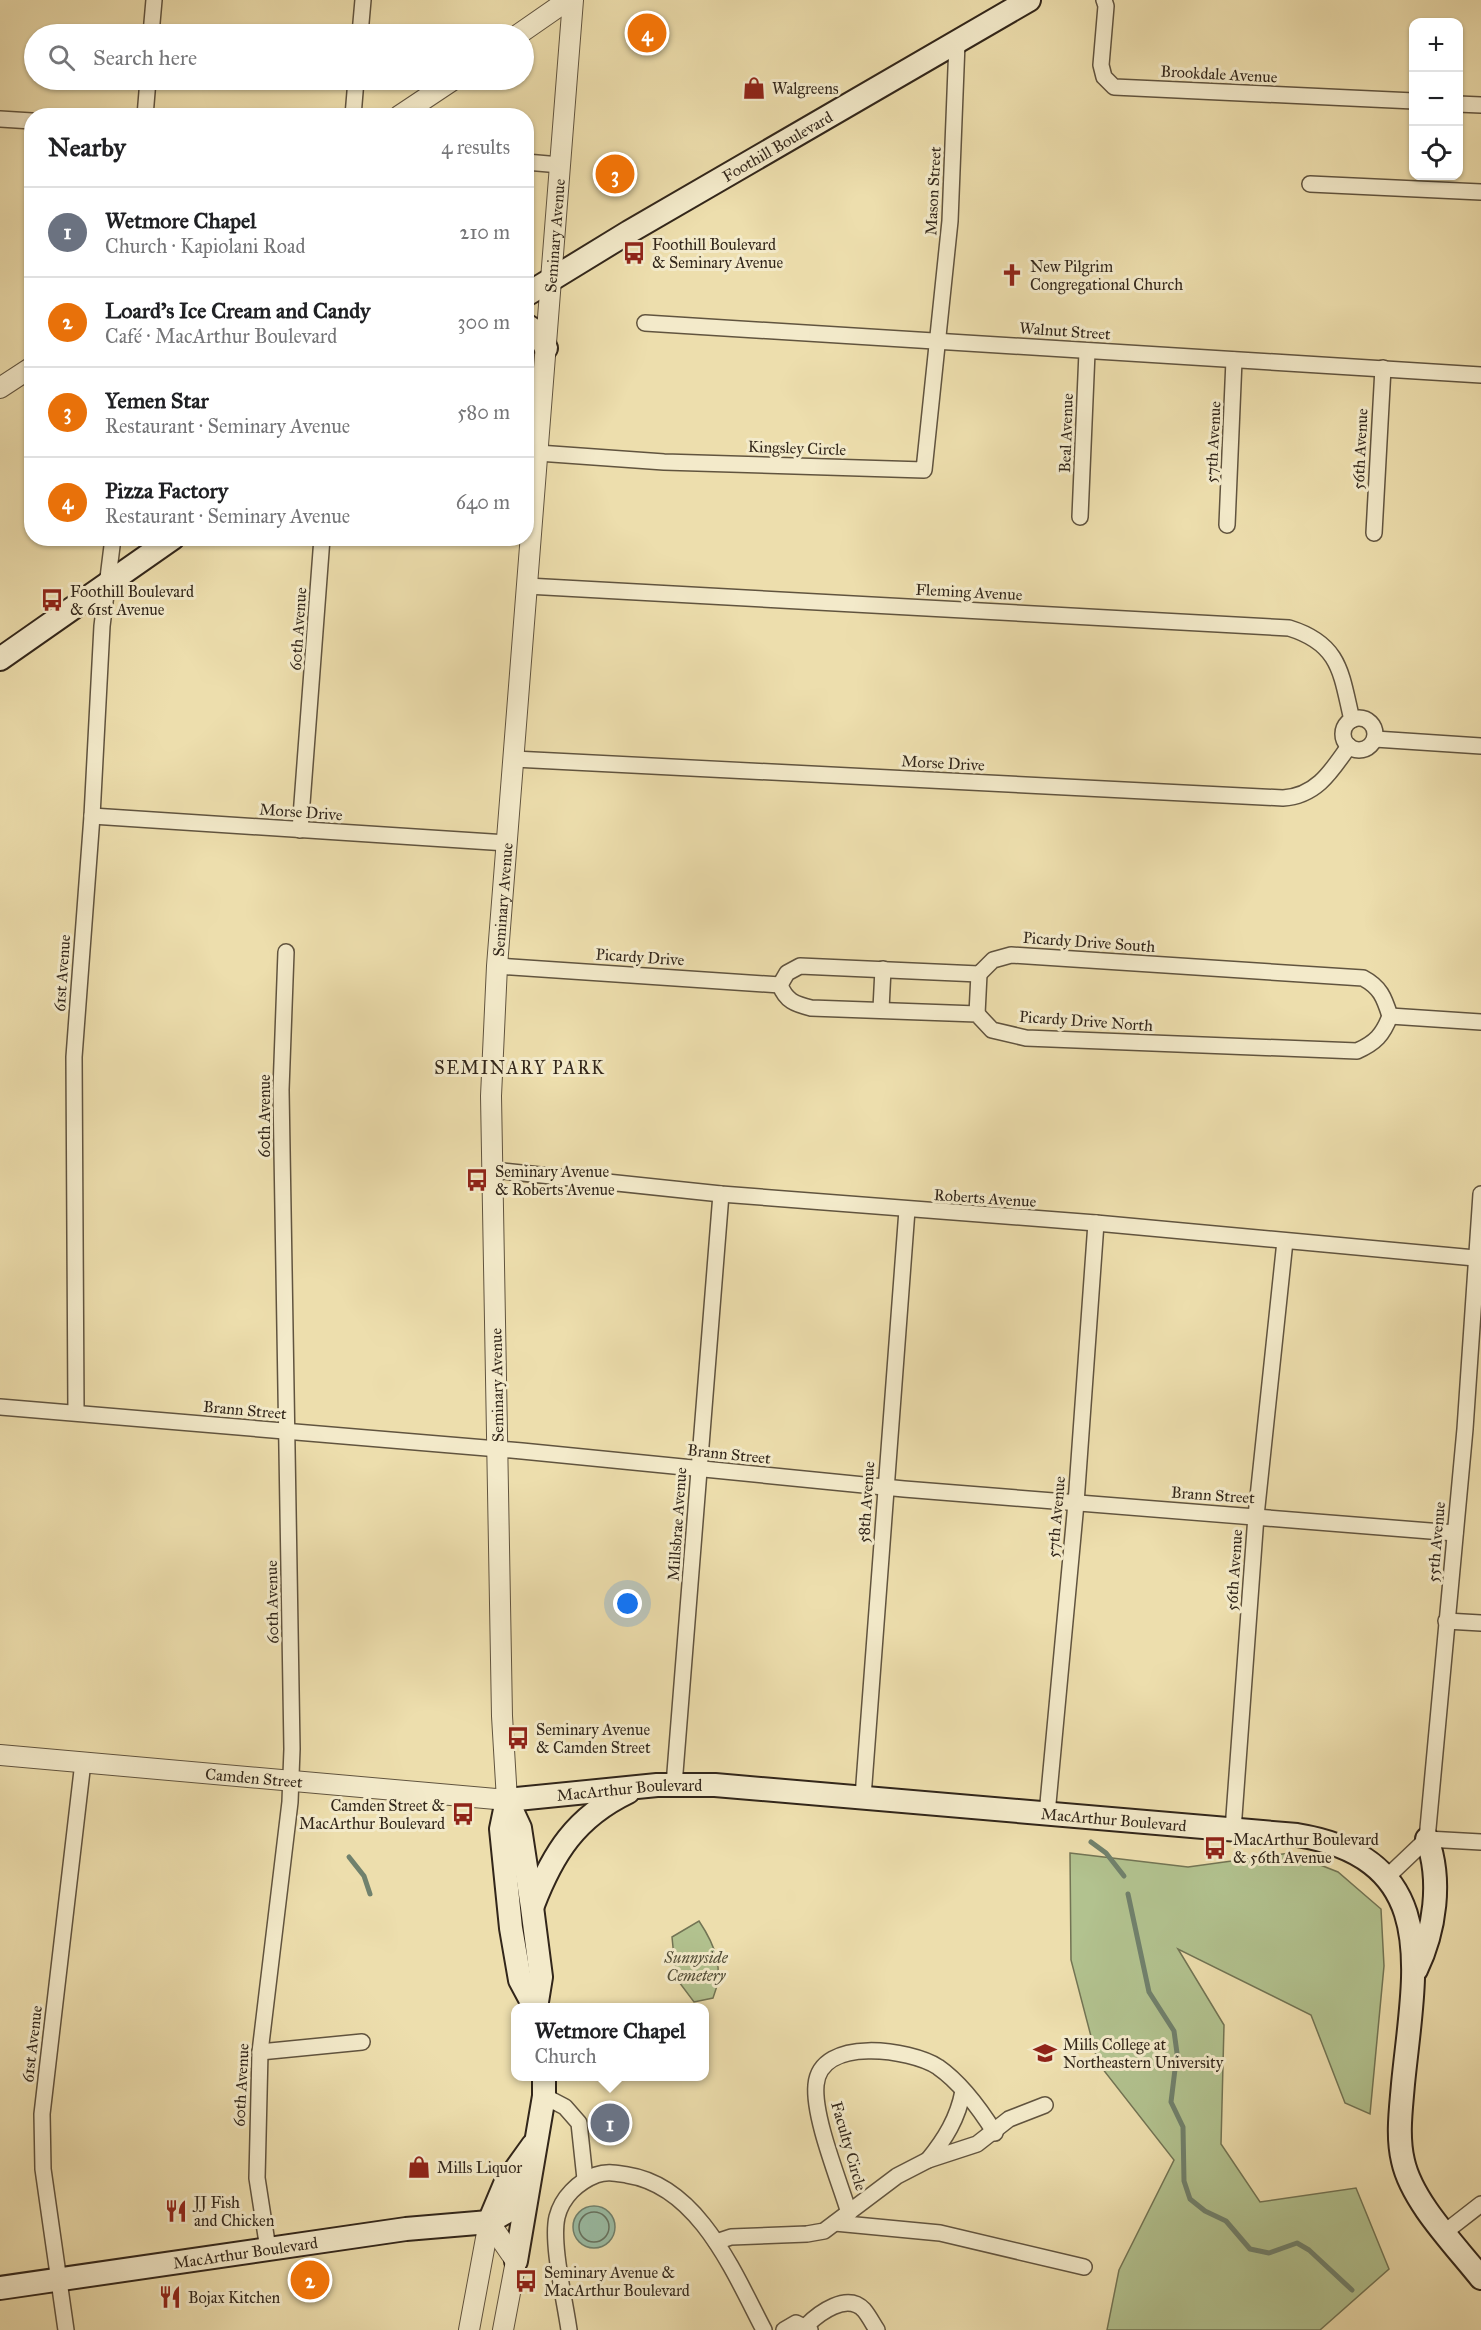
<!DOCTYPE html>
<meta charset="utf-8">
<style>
:root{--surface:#fff;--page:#f6f6f6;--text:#202124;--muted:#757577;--line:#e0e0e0;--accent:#8f2418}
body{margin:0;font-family:"IM FELL Great Primer",serif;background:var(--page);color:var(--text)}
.controls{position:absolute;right:18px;top:18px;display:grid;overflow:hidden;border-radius:12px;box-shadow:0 2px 4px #0004}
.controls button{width:54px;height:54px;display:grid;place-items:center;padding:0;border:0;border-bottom:2px solid var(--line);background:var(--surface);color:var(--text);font:30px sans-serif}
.you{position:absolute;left:628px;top:1604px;width:21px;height:21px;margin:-15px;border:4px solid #fff;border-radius:50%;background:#1a73e8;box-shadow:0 0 0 9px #1a73e833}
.badge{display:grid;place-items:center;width:39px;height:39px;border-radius:50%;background:var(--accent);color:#fff;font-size:20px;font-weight:700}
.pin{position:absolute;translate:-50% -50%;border:3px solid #fff;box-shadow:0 2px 6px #0006}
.popup{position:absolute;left:511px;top:2003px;width:198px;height:78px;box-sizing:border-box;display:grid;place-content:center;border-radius:12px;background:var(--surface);filter:drop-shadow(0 2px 4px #0005);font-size:20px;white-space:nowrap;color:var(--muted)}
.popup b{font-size:22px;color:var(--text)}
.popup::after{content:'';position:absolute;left:50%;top:100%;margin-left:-12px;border:12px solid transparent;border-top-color:var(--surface)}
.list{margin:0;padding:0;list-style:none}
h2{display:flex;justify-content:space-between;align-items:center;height:78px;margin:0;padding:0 24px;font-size:26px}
h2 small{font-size:20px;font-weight:400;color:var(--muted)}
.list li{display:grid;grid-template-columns:39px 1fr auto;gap:18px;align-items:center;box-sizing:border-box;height:90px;padding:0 24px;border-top:2px solid var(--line)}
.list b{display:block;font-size:22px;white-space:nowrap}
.list p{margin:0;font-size:20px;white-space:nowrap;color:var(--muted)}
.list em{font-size:20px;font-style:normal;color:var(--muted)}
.icon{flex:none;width:33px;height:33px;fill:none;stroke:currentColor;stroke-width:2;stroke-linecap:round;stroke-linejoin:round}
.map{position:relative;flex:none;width:1481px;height:2330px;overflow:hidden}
.search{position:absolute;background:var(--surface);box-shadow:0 2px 4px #0004;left:24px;top:24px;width:510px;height:66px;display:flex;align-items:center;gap:15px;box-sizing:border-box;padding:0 21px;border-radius:33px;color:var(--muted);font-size:22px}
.panel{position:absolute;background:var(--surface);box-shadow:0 2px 4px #0004;left:24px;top:108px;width:510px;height:438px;border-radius:24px}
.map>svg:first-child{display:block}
.green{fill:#b2c28f;stroke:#727454;stroke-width:1.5}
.water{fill:#9abda5;stroke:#70816d;stroke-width:1.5}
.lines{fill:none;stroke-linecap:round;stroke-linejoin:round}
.shore{stroke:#667260;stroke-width:1.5}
.stream{stroke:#70816d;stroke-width:5}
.minor-casing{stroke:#61543f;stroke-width:18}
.tertiary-casing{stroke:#61543f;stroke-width:22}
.secondary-casing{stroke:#32261a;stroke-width:26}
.minor{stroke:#f3eaca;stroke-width:15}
.tertiary{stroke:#f3eaca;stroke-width:20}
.secondary{stroke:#f3eaca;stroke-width:22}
.labels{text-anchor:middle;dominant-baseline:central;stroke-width:6;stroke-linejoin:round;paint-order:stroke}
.street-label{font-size:16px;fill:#32261a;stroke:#f3eaca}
.poi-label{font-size:16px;fill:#32261a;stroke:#f3eaca;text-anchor:start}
.park-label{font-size:16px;font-style:italic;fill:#524d37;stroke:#f3eaca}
.neighbourhood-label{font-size:18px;letter-spacing:1.5px;fill:#32261a;stroke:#f3eaca}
</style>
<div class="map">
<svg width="1481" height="2330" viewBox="0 0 1481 2330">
<rect width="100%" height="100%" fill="#eddead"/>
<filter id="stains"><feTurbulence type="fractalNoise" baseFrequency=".00333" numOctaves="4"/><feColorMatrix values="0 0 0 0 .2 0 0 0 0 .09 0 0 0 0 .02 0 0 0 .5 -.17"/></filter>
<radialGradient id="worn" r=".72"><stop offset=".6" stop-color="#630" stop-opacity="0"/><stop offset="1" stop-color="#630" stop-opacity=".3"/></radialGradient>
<g class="green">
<path d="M1070 1853 1188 1867 1290 1853 1338 1872 1381 1909 1384 1966 1370 2114 1345 2103 1311 2015 1178 1949 1224 2025 1221 2144 1260 2202 1356 2188 1389 2269 1320 2330H1107L1119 2270 1174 2160 1098 2063 1071 1960Z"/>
<path d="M699 1921C715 1945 725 1969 713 1998L694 2002 676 1978 672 1937Z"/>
</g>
<circle class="water" cx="594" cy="2227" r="21"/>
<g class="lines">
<circle class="shore" cx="594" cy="2227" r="15"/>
<g class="stream">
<path d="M1091 1842 1106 1853 1124 1876"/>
<path d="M349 1857 364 1876 370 1894"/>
<path d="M1128 1894 1149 1992 1174 2031 1177 2053 1171 2102 1183 2127 1184 2181 1190 2199 1205 2211 1226 2221 1250 2249 1269 2253 1297 2243 1309 2250 1352 2290"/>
</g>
<g class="minor-casing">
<g id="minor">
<path d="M1104 0 1106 6 1101 65 1104 77 1114 87 1414 101"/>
<path d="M151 34 154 0"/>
<path d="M360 34 363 0"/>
<path d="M1458 104 1481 105"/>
<path d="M145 116 148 80"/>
<path d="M353 116 356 80"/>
<path d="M0 119 32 121"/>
<path d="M526 162 560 165"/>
<path d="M1310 184 1481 192"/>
<path d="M645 323 1481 375"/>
<path d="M538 453 664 462 924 470 950 221 957 43"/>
<path d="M1080 517 1087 352"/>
<path d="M1227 525 1234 360"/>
<path d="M1374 533 1383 368"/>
<path d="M527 586 1289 628C1341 644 1341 674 1352 720"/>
<circle cx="1359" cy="734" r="16"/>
<path d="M1375 739 1481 746"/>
<path d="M514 759 1283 798C1316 796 1331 772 1349 746"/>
<path d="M92 816 507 843"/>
<path d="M300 830 322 538"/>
<path d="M497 966 780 985"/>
<path d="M780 985 787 973 800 966 979 974 993 960 1011 955 1363 978C1380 987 1384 997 1390 1016"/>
<path d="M780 985C786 1001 795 1004 811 1008L977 1014 992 1030 1026 1038 1357 1051C1375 1043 1383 1035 1390 1016"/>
<path d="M881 1009 883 969"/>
<path d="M977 1014 979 974"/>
<path d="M1390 1016 1481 1022"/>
<path d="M493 1170 721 1194 1096 1223 1475 1258"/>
<path d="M0 1407 522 1451 904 1489 1455 1533"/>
<path d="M76 1412 74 1057 92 816 102 626 113 538"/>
<path d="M1446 1621 1481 1623"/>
<path d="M674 1785 721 1194"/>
<path d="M863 1797 907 1210"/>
<path d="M1047 1814 1076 1503 1096 1223"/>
<path d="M1233 1830 1256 1516 1285 1241"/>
<path d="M1427 1839 1481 1842"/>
<path d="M1387 1877 1427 1839 1465 1429 1481 1194"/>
<path d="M260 2052 362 2042"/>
<path d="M544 2096 565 2107 579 2123 585 2179"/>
<path d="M928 2160C945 2139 958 2118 963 2091"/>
<path d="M849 2213C839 2180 813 2117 816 2085 820 2036 910 2049 938 2067 961 2083 980 2109 995 2133"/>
<path d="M835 2223 940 2233 1084 2267"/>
<path d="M1445 2232 1481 2204"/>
<path d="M716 2242 731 2237 807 2234 824 2231 897 2176 928 2160 977 2144 1009 2119 1045 2105"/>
<path d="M268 2249 257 2178 260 2052 290 1802 292 1749 281 1090 286 952"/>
<path d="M806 2326C819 2313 847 2292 864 2310 869 2316 873 2324 877 2330"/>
<path d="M66 2330 43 2169 42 2114 83 1762"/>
<path d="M569 2330C565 2301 551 2243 557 2217 562 2197 578 2182 596 2175 607 2171 615 2173 627 2175 699 2186 734 2273 764 2330"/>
<path d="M784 2330 796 2323 810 2330"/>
</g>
</g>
<g class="tertiary-casing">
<g id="tertiary">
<path d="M519 34 568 0"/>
<path d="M399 116 453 80"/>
<path d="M0 388 32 367"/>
<path id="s1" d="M0 1755 507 1800 502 1716 491 1096 497 966 573 0"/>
<path d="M489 2222 516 2261 503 2330"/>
<path d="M469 2330 489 2222"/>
</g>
</g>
<g class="secondary-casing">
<g id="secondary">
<path id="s2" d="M526 295 629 232 1029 0"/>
<path d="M526 325 538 333 546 348"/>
<path d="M0 659 173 538"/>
<path id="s3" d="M507 1800 657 1785H715L1297 1835C1444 1859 1414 1972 1403 2084 1401 2109 1397 2136 1403 2161 1412 2202 1455 2245 1481 2278"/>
<path d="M507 1800 501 1829 511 1928 520 1980 535 2008"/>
<path d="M507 1800 520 1828 532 1907 541 1977 536 2008"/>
<path d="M533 1905C553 1853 576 1817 628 1792"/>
<path d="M1416 1970C1435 1931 1442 1880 1427 1839"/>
<path d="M489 2222 505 2184 533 2145"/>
<path d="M516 2261 544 2096V2076"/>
<path id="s4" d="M0 2288 406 2229 489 2222 513 2208 527 2190"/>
</g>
</g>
<use href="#minor" class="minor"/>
<use href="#tertiary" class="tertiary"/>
<use href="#secondary" class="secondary"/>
</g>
<defs>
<g id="shop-bare" transform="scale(1.8)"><path d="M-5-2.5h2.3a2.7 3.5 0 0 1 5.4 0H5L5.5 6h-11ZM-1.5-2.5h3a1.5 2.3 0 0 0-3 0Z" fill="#8f2418" stroke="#f3eaca" stroke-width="2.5" paint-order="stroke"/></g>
<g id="bus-bare" transform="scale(1.8)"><path d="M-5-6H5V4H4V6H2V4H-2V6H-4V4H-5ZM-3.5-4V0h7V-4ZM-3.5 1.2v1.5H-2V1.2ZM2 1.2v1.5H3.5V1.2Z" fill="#8f2418" stroke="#f3eaca" stroke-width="2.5" paint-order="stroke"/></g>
<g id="church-bare" transform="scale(1.8)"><path d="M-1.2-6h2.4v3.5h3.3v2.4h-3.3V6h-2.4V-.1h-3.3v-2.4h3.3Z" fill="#8f2418" stroke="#f3eaca" stroke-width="2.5" paint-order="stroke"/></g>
<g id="university-bare" transform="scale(1.8)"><path d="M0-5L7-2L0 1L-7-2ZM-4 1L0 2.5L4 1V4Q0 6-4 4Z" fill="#8f2418" stroke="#f3eaca" stroke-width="2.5" paint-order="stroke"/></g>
<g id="restaurant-bare" transform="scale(1.8)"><path d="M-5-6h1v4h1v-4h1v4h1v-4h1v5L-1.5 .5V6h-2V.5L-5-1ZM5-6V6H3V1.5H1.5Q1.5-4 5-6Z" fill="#8f2418" stroke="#f3eaca" stroke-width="2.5" paint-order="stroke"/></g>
</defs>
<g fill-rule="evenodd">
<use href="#shop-bare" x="754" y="88"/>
<use href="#bus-bare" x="634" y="253"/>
<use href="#church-bare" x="1012" y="275"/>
<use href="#bus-bare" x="52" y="600"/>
<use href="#bus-bare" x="477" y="1180"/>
<use href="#bus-bare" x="518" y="1738"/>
<use href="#bus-bare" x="463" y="1814"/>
<use href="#bus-bare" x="1215" y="1848"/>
<use href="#university-bare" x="1045" y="2053"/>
<use href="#shop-bare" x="419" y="2167"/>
<use href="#restaurant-bare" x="176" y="2211"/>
<use href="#bus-bare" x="526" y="2281"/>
<use href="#restaurant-bare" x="170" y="2297"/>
</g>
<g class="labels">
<g class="street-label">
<text transform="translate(1219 74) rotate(3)">Brookdale Avenue</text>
<text stroke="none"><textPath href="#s2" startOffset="292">Foothill Boulevard</textPath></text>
<text transform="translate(933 191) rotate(-87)">Mason Street</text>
<text stroke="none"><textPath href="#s1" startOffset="2076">Seminary Avenue</textPath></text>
<text transform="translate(1065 331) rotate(4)">Walnut Street</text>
<text transform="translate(1066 433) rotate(-88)">Beal Avenue</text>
<text transform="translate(1213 442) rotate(-87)">57th Avenue</text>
<text transform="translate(797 448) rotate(2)">Kingsley Circle</text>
<text transform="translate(1360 449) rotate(-87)">56th Avenue</text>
<text transform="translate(969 592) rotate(3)">Fleming Avenue</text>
<text transform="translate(298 629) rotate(-86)">60th Avenue</text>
<text transform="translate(943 763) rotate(3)">Morse Drive</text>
<text transform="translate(301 812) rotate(4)">Morse Drive</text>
<text stroke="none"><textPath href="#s1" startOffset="1410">Seminary Avenue</textPath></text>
<text transform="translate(1089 942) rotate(4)">Picardy Drive South</text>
<text transform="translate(640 957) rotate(4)">Picardy Drive</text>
<text transform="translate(62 973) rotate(-86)">61st Avenue</text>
<text transform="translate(1086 1021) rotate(4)">Picardy Drive North</text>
<text transform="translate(264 1116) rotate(-90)">60th Avenue</text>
<text transform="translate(985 1198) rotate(4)">Roberts Avenue</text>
<text transform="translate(497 1385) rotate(-91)">Seminary Avenue</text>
<text transform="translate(245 1410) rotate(5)">Brann Street</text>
<text transform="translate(729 1454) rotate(6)">Brann Street</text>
<text transform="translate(1213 1495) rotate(4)">Brann Street</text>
<text transform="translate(866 1502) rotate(-86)">58th Avenue</text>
<text transform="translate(1056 1517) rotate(-85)">57th Avenue</text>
<text transform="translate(677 1524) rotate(-86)">Millsbrae Avenue</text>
<text transform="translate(1436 1542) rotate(-85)">55th Avenue</text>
<text transform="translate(1234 1570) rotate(-86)">56th Avenue</text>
<text transform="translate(272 1602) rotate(-91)">60th Avenue</text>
<text stroke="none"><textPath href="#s1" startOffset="255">Camden Street</textPath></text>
<text stroke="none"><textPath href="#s3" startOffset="123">MacArthur Boulevard</textPath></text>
<text stroke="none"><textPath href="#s3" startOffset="609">MacArthur Boulevard</textPath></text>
<text transform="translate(32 2044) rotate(-83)">61st Avenue</text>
<text transform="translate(241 2085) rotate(-87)">60th Avenue</text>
<text transform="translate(849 2146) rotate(74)">Faculty Circle</text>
<text stroke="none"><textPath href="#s4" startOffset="248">MacArthur Boulevard</textPath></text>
</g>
<g class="poi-label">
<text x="772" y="88">Walgreens</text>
<text x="652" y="244">Foothill Boulevard<tspan x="652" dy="18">&amp; Seminary Avenue</tspan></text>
<text x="1030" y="266">New Pilgrim<tspan x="1030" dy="18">Congregational Church</tspan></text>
<text x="70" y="591">Foothill Boulevard<tspan x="70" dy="18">&amp; 61st Avenue</tspan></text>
<text x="495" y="1171">Seminary Avenue<tspan x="495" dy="18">&amp; Roberts Avenue</tspan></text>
<text x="536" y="1729">Seminary Avenue<tspan x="536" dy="18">&amp; Camden Street</tspan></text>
<text x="445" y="1805" text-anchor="end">Camden Street &amp;<tspan x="445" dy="18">MacArthur Boulevard</tspan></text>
<text x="1233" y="1839">MacArthur Boulevard<tspan x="1233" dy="18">&amp; 56th Avenue</tspan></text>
<text x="1063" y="2044">Mills College at<tspan x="1063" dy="18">Northeastern University</tspan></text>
<text x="437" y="2167">Mills Liquor</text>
<text x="194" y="2202">JJ Fish<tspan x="194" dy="18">and Chicken</tspan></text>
<text x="544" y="2272">Seminary Avenue &amp;<tspan x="544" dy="18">MacArthur Boulevard</tspan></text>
<text x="188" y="2297">Bojax Kitchen</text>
</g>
<g class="park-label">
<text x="696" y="1957">Sunnyside<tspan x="696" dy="18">Cemetery</tspan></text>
</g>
<g class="neighbourhood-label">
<text x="520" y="1068">SEMINARY PARK</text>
</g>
</g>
<rect width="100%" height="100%" filter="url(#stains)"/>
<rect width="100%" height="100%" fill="url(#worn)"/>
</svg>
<div class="controls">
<button>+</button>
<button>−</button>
<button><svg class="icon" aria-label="locate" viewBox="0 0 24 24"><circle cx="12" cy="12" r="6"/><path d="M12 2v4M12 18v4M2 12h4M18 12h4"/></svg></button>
</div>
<div class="you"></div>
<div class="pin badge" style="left:610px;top:2123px;background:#6b7280">1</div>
<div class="popup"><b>Wetmore Chapel</b>Church</div>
<div class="pin badge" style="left:310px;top:2280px;background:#e8710a">2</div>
<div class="pin badge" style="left:615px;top:174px;background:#e8710a">3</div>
<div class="pin badge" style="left:647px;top:33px;background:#e8710a">4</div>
<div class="search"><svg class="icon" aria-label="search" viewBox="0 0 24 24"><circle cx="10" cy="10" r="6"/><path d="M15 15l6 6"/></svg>Search here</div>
<section class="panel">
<h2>Nearby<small>4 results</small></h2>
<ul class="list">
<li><span class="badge" style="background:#6b7280">1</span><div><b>Wetmore Chapel</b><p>Church · Kapiolani Road</p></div><em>210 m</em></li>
<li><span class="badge" style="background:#e8710a">2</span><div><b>Loard's Ice Cream and Candy</b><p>Café · MacArthur Boulevard</p></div><em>300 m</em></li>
<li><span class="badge" style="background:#e8710a">3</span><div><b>Yemen Star</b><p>Restaurant · Seminary Avenue</p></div><em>580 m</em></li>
<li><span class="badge" style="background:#e8710a">4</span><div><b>Pizza Factory</b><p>Restaurant · Seminary Avenue</p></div><em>640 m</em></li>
</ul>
</section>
</div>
